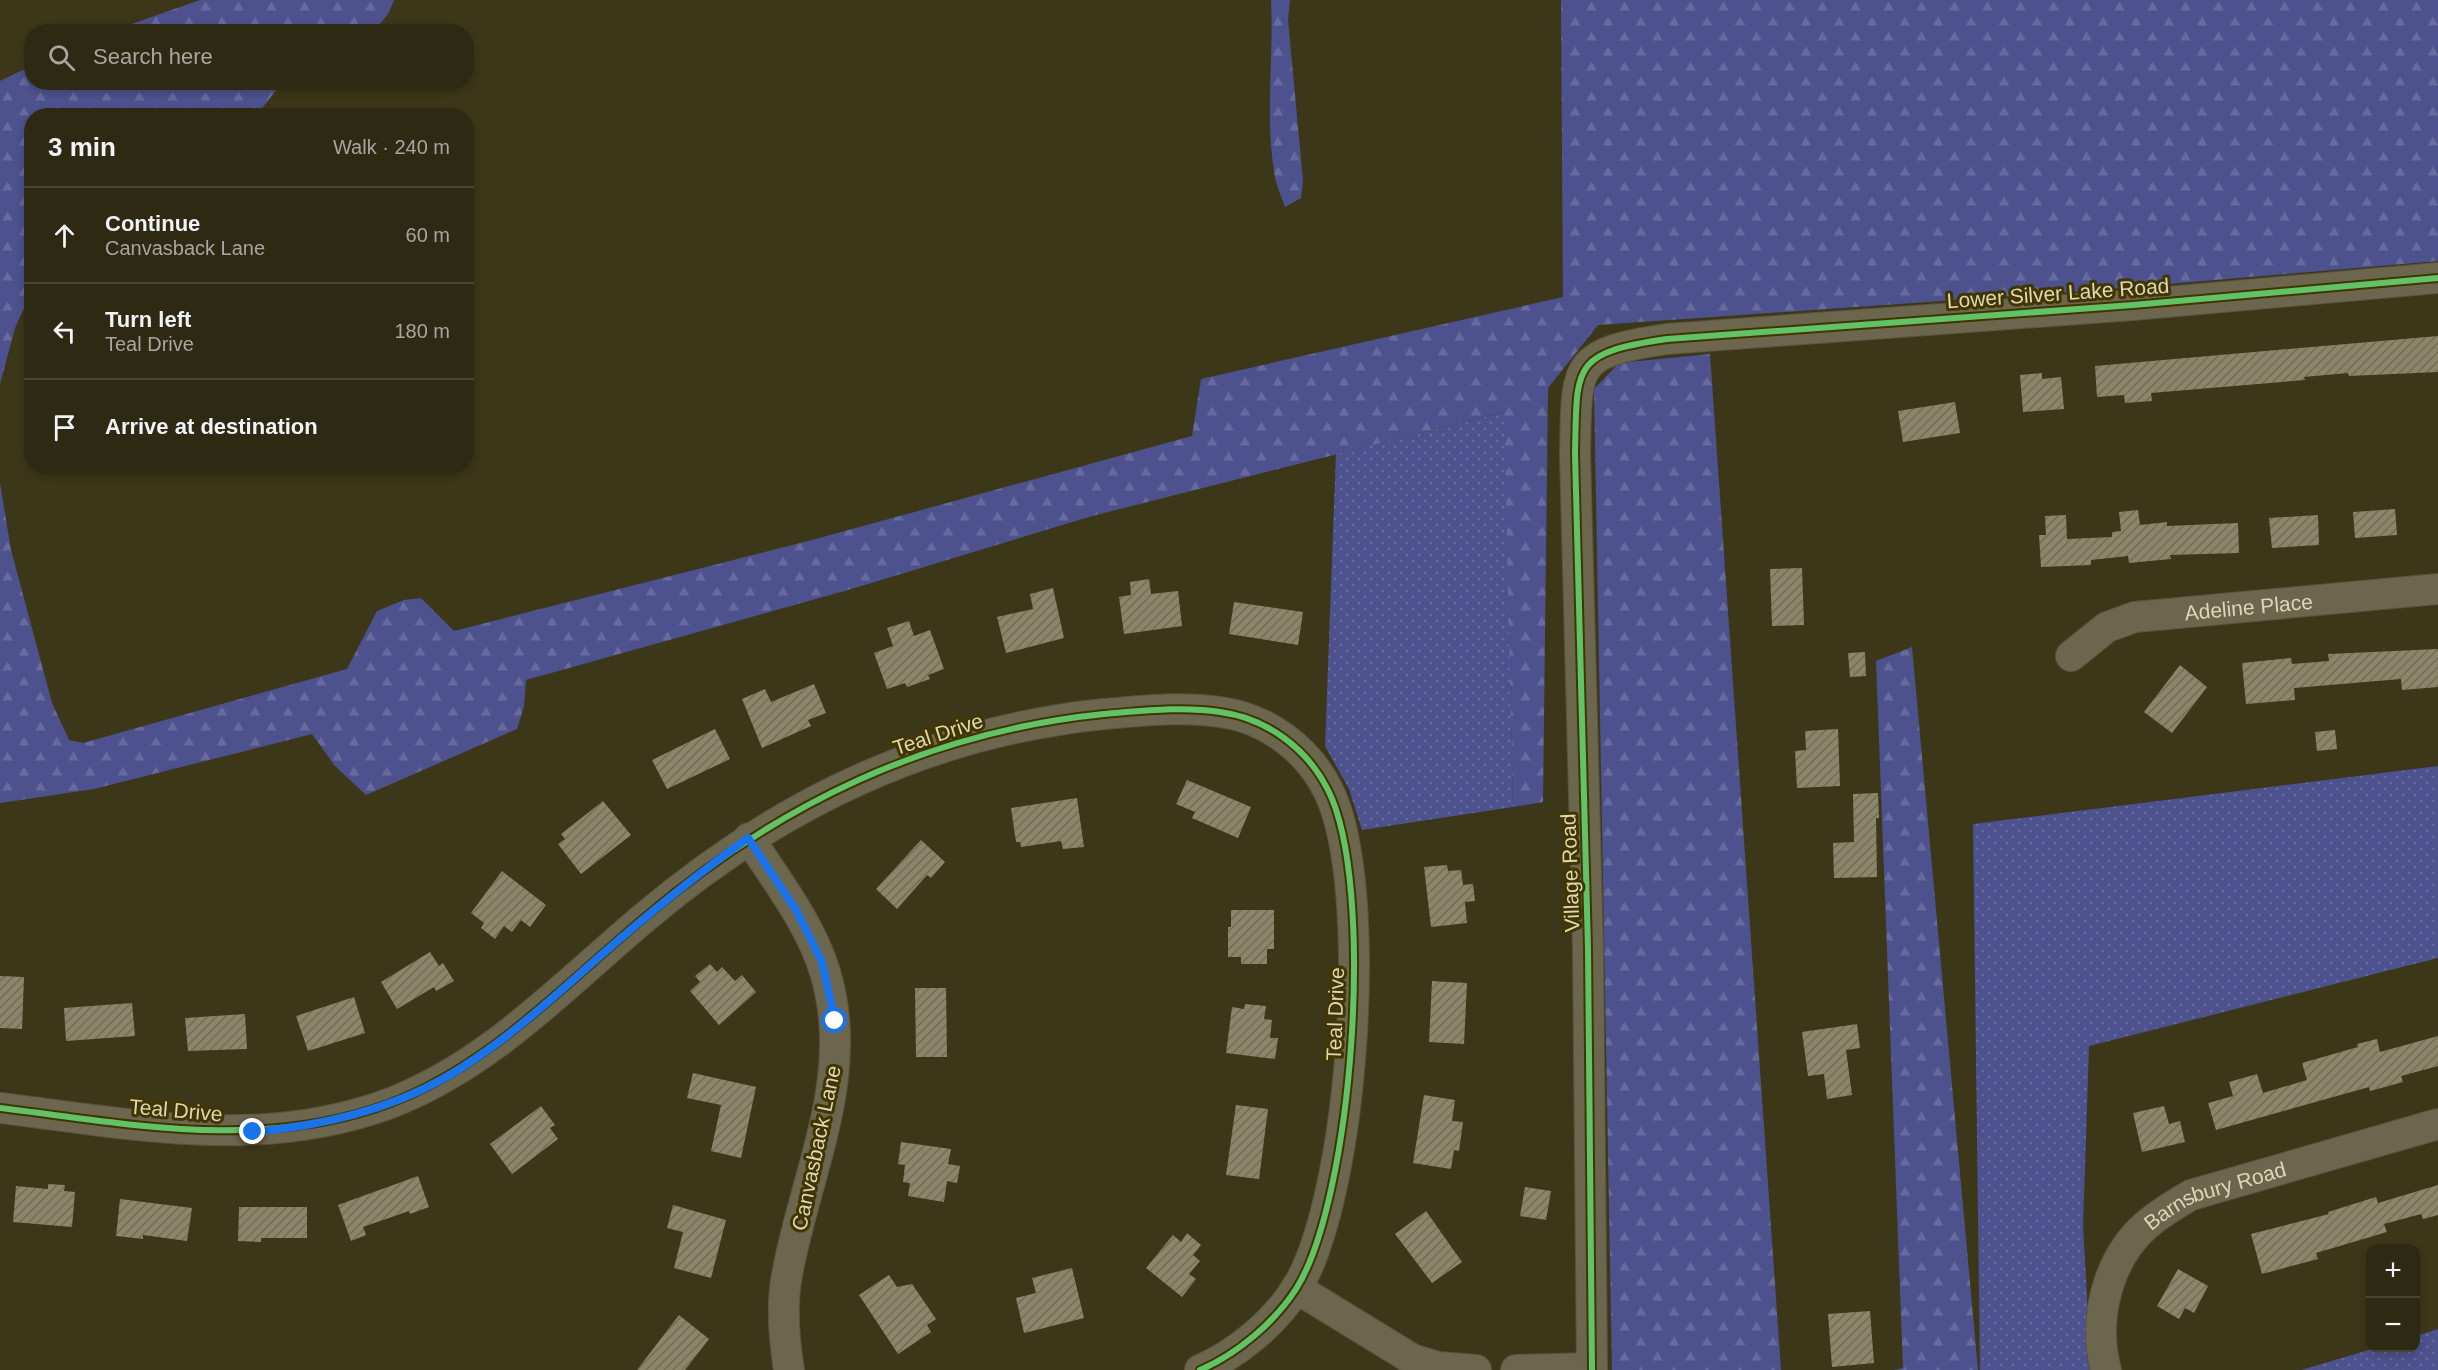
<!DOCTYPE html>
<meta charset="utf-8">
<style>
:root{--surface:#2e2913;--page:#36311c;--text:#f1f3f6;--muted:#a7a6a0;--line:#494533}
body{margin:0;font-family:Helvetica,sans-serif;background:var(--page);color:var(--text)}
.controls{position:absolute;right:18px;bottom:18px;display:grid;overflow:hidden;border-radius:12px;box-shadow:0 3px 9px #0003}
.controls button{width:54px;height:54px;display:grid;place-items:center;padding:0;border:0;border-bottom:2px solid var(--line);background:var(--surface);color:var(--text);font:30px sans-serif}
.stop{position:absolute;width:18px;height:18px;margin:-14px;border:4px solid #1a73e8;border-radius:50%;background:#fff}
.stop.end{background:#1a73e8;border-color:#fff;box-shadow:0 2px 6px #0008}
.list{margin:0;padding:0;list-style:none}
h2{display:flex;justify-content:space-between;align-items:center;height:78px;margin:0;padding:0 24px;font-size:26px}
h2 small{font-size:20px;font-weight:400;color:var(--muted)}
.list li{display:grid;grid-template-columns:39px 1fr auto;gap:18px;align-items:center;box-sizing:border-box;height:96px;padding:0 24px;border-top:2px solid var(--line)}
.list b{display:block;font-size:22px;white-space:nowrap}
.list p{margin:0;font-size:20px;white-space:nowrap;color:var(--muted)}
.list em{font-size:20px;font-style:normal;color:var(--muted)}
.icon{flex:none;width:33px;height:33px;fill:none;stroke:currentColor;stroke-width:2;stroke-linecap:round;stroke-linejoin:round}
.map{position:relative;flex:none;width:2438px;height:1370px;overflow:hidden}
.search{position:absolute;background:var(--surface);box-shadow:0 3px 9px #0003;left:24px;top:24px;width:450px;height:66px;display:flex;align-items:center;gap:15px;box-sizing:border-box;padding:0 21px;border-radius:24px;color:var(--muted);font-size:22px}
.panel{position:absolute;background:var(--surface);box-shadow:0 3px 9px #0003;left:24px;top:108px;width:450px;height:366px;border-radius:24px}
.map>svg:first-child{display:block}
.grass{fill:url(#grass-dots)}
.forest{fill:url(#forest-firs)}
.building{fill:url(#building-hatch)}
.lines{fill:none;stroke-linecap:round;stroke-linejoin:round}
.minor-casing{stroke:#58533c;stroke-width:32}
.minor{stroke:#6b664d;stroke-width:30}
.cycleway-casing{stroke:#413600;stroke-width:10}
.cycleway{stroke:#61c268;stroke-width:6}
.route{stroke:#1a73e8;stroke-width:8}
.labels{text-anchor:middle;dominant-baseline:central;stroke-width:6;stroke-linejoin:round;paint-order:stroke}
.street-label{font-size:21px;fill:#ded7b6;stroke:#413600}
</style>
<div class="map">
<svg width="2438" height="1370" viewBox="0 0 2438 1370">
<defs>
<pattern id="grass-dots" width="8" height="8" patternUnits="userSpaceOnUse" patternTransform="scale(1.5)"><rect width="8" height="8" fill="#4d528e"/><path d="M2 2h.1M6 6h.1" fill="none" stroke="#666a9c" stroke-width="1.8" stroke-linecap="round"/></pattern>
<pattern id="forest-firs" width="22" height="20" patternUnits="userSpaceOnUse" patternTransform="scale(1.5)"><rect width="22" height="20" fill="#4d528e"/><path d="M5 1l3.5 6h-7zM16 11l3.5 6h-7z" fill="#666a9c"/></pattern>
<pattern id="building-hatch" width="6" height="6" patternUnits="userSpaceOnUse" patternTransform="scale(1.5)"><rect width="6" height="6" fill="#8b856a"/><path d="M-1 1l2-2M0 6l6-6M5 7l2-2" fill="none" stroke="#726d58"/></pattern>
</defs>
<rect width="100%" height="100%" fill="#3d3719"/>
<g class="grass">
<path d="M1505 412 1513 807 1362 830 1349 789 1325 746 1336 454Z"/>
<path d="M2438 766V958L2089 1046 2083 1225 2091 1370H1980L1973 824Z"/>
<path d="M2438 1329V1370H2301L2376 1348H2416V1336Z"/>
</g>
<g class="forest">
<path d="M200 0H394L388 14 374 31H112Z"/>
<path d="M1271 0H1290L1288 20 1303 181 1301 198 1285 207C1281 195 1275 183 1274 171 1265 115 1274 57 1271 0Z"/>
<path d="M1561 0H2438V261L2085 291 1598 325 1548 388 1543 802 1513 807 1504 412 1092 516 848 590 526 680 524 706 517 729 366 795 335 766 312 734 94 789 0 803V483L11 550 52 703 69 740 83 743 347 669 377 611 404 600 421 598 454 631 812 540 1192 436 1201 379 1563 297Z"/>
<path d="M31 66 32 82 282 83 263 107 246 115 32 116 31 293 15 328 0 384V81Z"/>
<path d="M1710 354 1781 1370H1612L1594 389 1619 363Z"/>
<path d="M1912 647 1978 1370H1893L1903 1368 1876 661Z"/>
</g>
<g class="building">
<path d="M2438 336V372L2349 376 2348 373 2304 377 2305 380 2151 393 2152 401 2125 403 2124 395 2097 397 2095 366Z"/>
<path d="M2042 373V379L2061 377 2064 409 2023 412 2020 375Z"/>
<path d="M1955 402 1960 433 1903 442 1898 411Z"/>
<path d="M2395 509 2397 535 2355 538 2353 512Z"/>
<path d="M2138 510 2140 525 2167 522V526L2238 523 2239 553 2170 555 2171 559 2129 563 2128 556 2091 560V565L2041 567 2039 535H2046L2045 516 2066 515 2067 539 2112 537V532L2121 531 2119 512Z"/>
<path d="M2318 515 2319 545 2272 548 2269 518Z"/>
<path d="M1802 568 1804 625 1772 626 1770 569Z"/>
<path d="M1149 579 1151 594 1178 591 1182 626 1124 634 1119 597 1131 595 1130 582Z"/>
<path d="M1053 588 1064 638 1006 653 997 617 1033 609 1030 594Z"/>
<path d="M1234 602 1303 612 1298 645 1229 634Z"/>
<path d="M909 621 914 636 930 630 944 669 928 675 930 679 907 687 905 683 887 689 874 653 893 646 887 628Z"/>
<path d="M2438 649V687L2402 690 2401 679 2294 688 2295 700 2246 704 2242 663 2291 658 2292 664 2329 661 2328 654Z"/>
<path d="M1865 652 1866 676 1850 677 1848 653Z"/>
<path d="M2180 665 2207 687 2172 733 2144 712Z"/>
<path d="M814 684 826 713 808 720 811 726 762 748 742 699 765 689 771 702Z"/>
<path d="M715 729 730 759 667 789 652 760Z"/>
<path d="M1838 729 1840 786 1797 788 1795 751 1806 750 1805 731Z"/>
<path d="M2335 730 2337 749 2317 751 2315 732Z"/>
<path d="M1187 780 1251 807 1238 838 1192 818 1195 812 1176 804Z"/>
<path d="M1878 793 1879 818H1876L1877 877 1834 878 1833 843 1854 842 1853 794Z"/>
<path d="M1077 798 1084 847 1063 849 1061 841 1021 847 1020 842H1016L1011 808Z"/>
<path d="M603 801 631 835 581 874 558 844 565 839 561 834Z"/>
<path d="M921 840 945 862 931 878 927 875 897 909 876 889Z"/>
<path d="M1447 865 1448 871 1461 870 1463 885 1473 884 1475 901 1465 902 1467 923 1431 927 1424 867Z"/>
<path d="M502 871 546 905 530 927 521 920 512 932 504 926 495 939 481 928 484 923 471 913Z"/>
<path d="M1231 910H1274V949H1267V964H1241V957H1228V927H1231Z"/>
<path d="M430 952 439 966 443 963 454 981 436 991 434 987 397 1009 381 982Z"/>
<path d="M710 964 717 972 722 967 735 981 742 975 756 992 719 1025 690 991 700 982 695 976Z"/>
<path d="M0 976 24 977 22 1029 0 1028Z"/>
<path d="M1432 981 1467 983 1464 1044 1429 1042Z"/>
<path d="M915 988H946L947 1057H916Z"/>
<path d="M354 997 365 1033 308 1051 296 1016Z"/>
<path d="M132 1003 135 1036 66 1041 64 1008Z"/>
<path d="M1245 1004 1266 1006 1264 1019 1272 1020 1270 1038H1278L1275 1059 1226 1053 1232 1007 1244 1009Z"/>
<path d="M245 1014 247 1049 188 1051 185 1018Z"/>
<path d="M1857 1024 1860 1048 1846 1050 1852 1095 1827 1099 1824 1074 1808 1076 1802 1032Z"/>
<path d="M2438 1036V1066L2401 1076 2403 1082 2370 1091 2369 1087 2216 1130 2208 1103 2233 1096 2229 1082 2257 1074 2263 1093 2307 1080 2302 1063 2358 1047 2357 1044 2377 1039 2380 1052Z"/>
<path d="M693 1073 756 1087 741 1158 711 1151 721 1105 687 1098Z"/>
<path d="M1424 1095 1455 1100 1452 1121 1463 1122 1459 1151 1454 1150 1451 1169 1413 1163Z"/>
<path d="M1236 1105 1268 1109 1259 1179 1226 1175Z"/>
<path d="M541 1106 555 1125 550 1128 558 1139 512 1174 490 1144Z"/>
<path d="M2164 1106 2169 1124 2180 1121 2185 1142 2142 1152 2133 1113Z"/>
<path d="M901 1142 951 1149 948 1164 960 1166 957 1183 947 1181 944 1202 908 1196 910 1183 903 1182 905 1165 898 1164Z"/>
<path d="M418 1176 429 1207 410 1214 409 1211 363 1227 366 1235 351 1241 338 1205Z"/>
<path d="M48 1184 65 1185 64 1191 75 1192 72 1227 13 1222 16 1186 48 1189Z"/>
<path d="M2438 1185V1215L2423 1219 2421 1214 2384 1224 2387 1232 2316 1253 2318 1259 2262 1274 2251 1234 2329 1214 2328 1212 2376 1197 2378 1203Z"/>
<path d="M1525 1187 1551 1191 1546 1220 1520 1216Z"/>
<path d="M120 1199 192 1208 187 1241 143 1235V1239L116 1236Z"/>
<path d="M673 1205 726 1220 711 1278 674 1268 683 1232 667 1228Z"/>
<path d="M239 1207H307V1238H261V1242L238 1241Z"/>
<path d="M1426 1211 1462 1262 1432 1283 1395 1234Z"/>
<path d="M1187 1233 1201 1245 1193 1255 1200 1261 1189 1274 1196 1279 1182 1297 1146 1268 1173 1235 1181 1242Z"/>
<path d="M1072 1268 1084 1318 1024 1333 1016 1298 1036 1293 1032 1278Z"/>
<path d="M2178 1269 2208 1286 2194 1313 2185 1308 2179 1319 2157 1306Z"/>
<path d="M889 1275 897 1287 912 1284 936 1319 927 1325 931 1332 898 1354 859 1295Z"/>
<path d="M1870 1311 1874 1363 1832 1367 1828 1314Z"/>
<path d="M679 1315 709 1339 685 1370H637Z"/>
</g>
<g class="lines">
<g class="minor-casing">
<g id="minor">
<path id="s1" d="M2071 656 2107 627 2135 617 2438 589"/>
<path d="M749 838C776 880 810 923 825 972 857 1076 805 1174 787 1275 781 1306 784 1339 789 1370"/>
<path d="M0 1108C131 1124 260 1151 388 1104 489 1066 564 985 645 917 779 804 928 732 1104 714 1142 711 1182 706 1220 712 1266 718 1307 748 1328 790 1376 885 1353 1199 1296 1289 1274 1323 1237 1354 1200 1370"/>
<path d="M1296 1288 1412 1359 1438 1367 1476 1370"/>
<path d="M1516 1370 1592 1368"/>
<path d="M1592 1370 1588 948 1575 454C1577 365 1571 353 1667 339L2133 305 2438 278"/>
<path id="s2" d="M2106 1370C2093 1322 2106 1264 2142 1229 2157 1215 2174 1205 2191 1195L2438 1124"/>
</g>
</g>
<use href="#minor" class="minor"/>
<g class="cycleway-casing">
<g id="cycleway">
<path d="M0 1108C131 1124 260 1151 388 1104 489 1066 564 985 645 917 779 804 928 732 1104 714 1142 711 1182 706 1220 712 1266 718 1307 748 1328 790 1376 885 1353 1199 1296 1289 1274 1323 1237 1354 1200 1370"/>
<path d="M1592 1370 1588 948 1575 454C1577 365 1571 353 1667 339L2133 305 2438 278"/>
</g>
</g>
<use href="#cycleway" class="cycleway"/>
</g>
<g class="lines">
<path class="route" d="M253 1132C319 1126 383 1112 441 1080 500 1047 549 1001 599 957 647 915 696 875 748 838L796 910 822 962 835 1021"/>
</g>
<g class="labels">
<g class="street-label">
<text transform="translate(2058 293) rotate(-4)">Lower Silver Lake Road</text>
<text stroke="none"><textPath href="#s1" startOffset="190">Adeline Place</textPath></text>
<text transform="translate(938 734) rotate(-18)">Teal Drive</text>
<text transform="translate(1570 873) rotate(-92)">Village Road</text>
<text transform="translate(1335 1014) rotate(-88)">Teal Drive</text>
<text transform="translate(176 1110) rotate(5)">Teal Drive</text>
<text transform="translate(816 1148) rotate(-78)">Canvasback Lane</text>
<text stroke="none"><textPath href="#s2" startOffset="234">Barnsbury Road</textPath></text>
</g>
</g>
</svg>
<div class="controls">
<button>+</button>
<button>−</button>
</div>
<div class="stop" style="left:835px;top:1021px"></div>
<div class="stop end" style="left:253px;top:1132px"></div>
<div class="search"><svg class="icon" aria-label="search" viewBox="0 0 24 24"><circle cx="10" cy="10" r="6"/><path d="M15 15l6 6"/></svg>Search here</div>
<section class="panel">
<h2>3 min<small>Walk · 240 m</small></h2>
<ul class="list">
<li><svg class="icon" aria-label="ahead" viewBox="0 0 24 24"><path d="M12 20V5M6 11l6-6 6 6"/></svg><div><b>Continue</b><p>Canvasback Lane</p></div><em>60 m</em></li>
<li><svg class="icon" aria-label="left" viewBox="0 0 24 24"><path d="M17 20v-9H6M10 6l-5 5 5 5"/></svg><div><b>Turn left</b><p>Teal Drive</p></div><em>180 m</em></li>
<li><svg class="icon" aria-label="arrive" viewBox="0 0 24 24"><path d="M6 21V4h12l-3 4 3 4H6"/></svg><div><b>Arrive at destination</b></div></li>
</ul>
</section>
</div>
